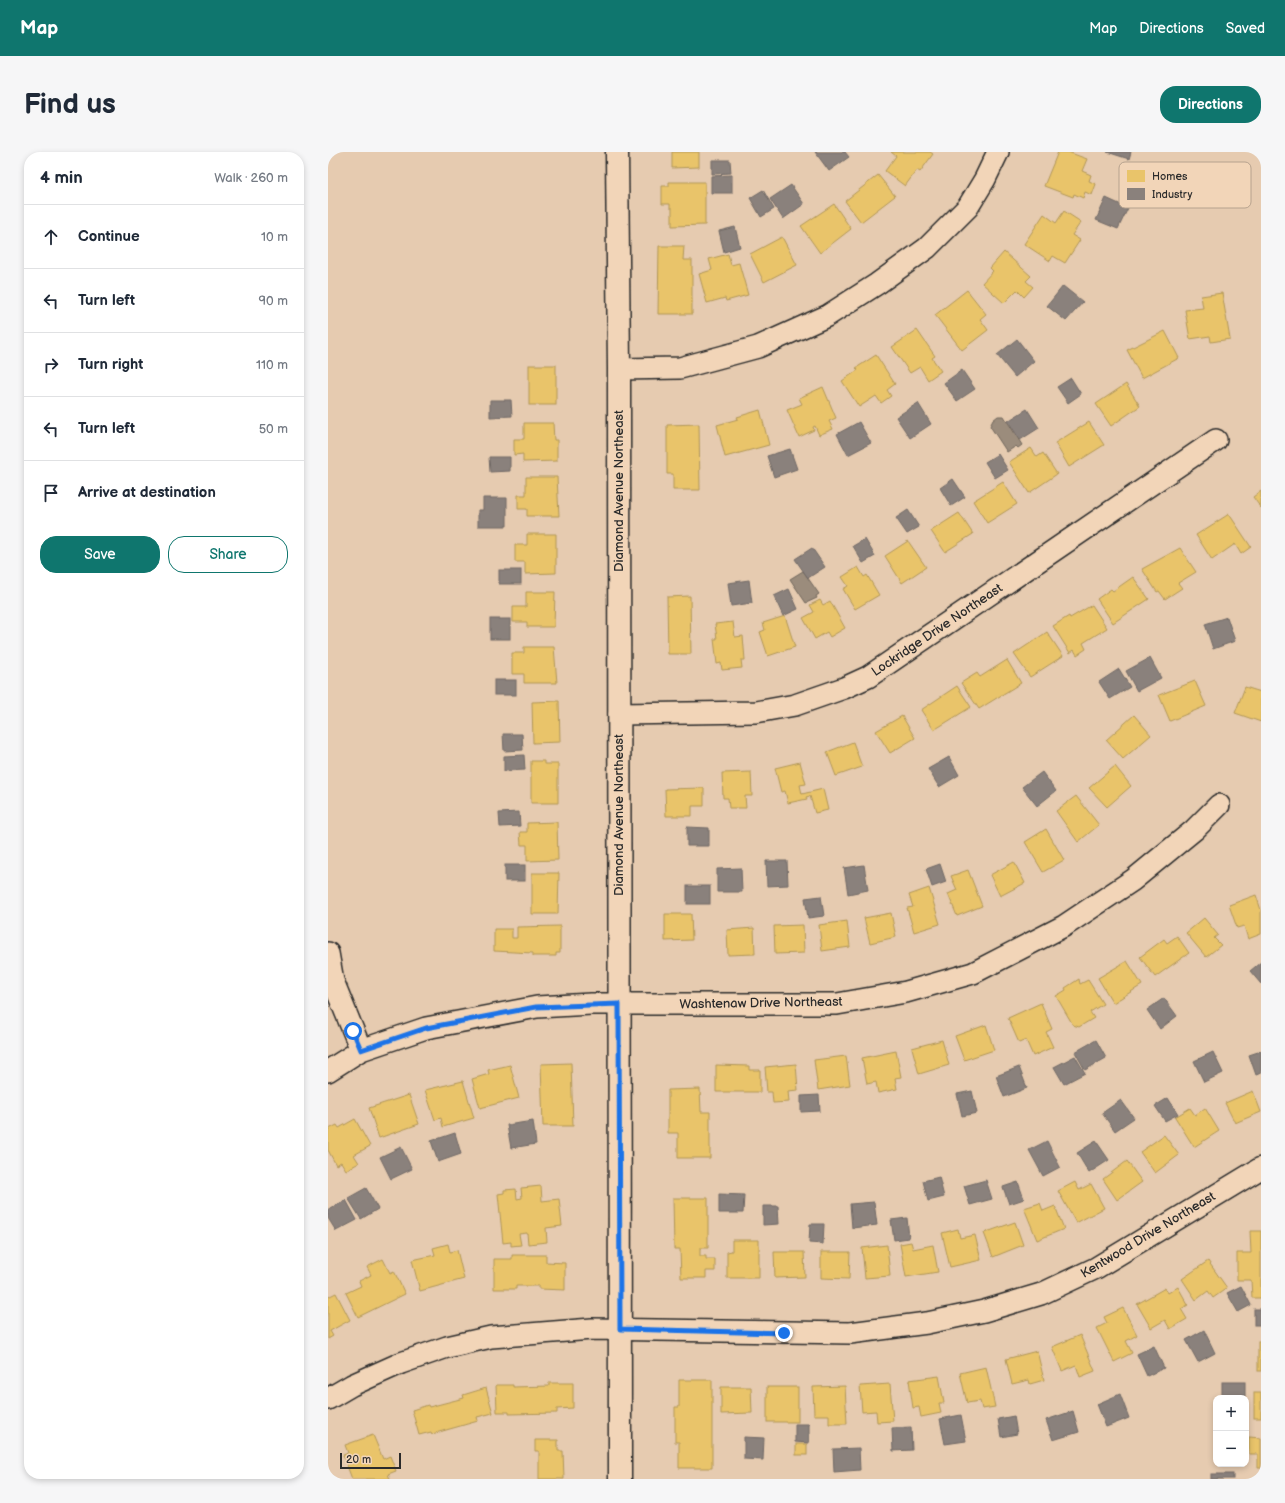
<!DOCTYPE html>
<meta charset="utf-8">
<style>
:root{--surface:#fff;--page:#f6f6f7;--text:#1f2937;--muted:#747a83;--line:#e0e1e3;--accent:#0f766e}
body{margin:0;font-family:"Balsamiq Sans",sans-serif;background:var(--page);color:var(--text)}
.controls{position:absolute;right:12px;bottom:12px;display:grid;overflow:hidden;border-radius:8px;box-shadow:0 2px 6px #0003}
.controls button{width:36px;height:36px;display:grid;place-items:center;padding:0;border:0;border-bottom:1px solid var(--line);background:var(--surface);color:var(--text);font:20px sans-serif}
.scale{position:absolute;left:12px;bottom:10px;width:61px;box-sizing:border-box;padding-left:4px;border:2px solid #2b2b2b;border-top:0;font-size:11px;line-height:14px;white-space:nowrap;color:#2b2b2b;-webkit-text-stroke:3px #f2d5b8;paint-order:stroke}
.stop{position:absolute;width:12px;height:12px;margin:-9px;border:3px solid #1a73e8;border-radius:50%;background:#fff}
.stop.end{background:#1a73e8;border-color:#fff;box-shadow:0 1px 4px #0008}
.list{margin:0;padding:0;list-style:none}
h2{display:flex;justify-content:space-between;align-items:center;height:52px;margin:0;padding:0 16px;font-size:17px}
h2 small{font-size:13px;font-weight:400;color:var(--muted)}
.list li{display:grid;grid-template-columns:26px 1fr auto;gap:12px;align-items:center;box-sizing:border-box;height:64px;padding:0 16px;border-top:1px solid var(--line)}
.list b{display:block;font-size:15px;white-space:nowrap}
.list em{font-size:13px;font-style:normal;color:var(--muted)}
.actions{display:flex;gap:8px;padding:12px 16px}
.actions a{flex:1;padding:9px 0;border:1px solid var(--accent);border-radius:16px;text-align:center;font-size:14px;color:var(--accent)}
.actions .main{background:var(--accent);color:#fff}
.icon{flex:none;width:22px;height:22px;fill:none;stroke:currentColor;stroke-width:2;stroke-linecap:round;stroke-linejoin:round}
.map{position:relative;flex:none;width:933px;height:1327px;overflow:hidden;border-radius:16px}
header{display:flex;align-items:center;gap:24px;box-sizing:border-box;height:56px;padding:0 20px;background:var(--accent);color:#fff}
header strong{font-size:19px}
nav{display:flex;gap:22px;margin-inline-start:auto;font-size:14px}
.intro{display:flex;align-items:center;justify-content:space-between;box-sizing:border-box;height:96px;padding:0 24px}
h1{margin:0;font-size:28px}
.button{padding:10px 18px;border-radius:16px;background:var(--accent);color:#fff;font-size:14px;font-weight:700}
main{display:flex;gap:24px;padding:0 24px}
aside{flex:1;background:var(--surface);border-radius:16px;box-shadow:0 2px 6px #0003}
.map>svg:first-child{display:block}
.water{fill:#9b8c7b;stroke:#6e655b}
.homes{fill:#e9c46a;stroke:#b09657}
.industry{fill:#8a817c;stroke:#6e6764}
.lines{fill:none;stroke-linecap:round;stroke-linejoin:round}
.street-casing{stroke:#2b2b2b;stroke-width:24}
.secondary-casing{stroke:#2b2b2b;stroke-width:25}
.street{stroke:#f2d5b8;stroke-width:21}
.secondary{stroke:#f2d5b8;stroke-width:22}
.route{stroke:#1a73e8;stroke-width:5}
.labels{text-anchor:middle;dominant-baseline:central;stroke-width:4;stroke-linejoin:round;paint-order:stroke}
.street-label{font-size:13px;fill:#2b2b2b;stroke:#f2d5b8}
.key{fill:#f2d5b8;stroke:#b6a28e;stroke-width:1}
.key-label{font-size:11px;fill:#2b2b2b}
</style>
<header>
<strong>Map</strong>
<nav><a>Map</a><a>Directions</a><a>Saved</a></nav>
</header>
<div class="intro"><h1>Find us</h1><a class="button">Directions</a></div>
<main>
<aside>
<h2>4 min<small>Walk · 260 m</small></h2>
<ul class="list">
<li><svg class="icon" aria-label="ahead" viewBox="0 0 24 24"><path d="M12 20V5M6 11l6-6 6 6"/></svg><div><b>Continue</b></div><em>10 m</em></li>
<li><svg class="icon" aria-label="left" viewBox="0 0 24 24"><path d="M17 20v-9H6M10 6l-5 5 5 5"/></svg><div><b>Turn left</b></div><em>90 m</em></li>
<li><svg class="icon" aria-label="right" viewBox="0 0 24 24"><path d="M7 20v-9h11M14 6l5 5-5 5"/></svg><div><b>Turn right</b></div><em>110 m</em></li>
<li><svg class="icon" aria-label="left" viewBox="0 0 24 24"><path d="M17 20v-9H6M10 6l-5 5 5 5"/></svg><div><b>Turn left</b></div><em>50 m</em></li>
<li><svg class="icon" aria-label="arrive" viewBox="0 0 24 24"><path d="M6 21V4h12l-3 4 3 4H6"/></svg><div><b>Arrive at destination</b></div></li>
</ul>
<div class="actions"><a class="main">Save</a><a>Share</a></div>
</aside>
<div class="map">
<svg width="933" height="1327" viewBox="0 0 933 1327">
<rect width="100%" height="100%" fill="#e6cbb0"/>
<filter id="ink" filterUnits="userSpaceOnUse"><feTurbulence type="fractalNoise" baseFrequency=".025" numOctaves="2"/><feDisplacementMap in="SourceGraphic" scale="8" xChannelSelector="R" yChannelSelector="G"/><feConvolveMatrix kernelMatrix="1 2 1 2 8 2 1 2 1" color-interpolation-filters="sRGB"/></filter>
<g filter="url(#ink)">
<g class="water">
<path d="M670 264H676L694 293 690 296 688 294 679 300 662 274 665 268Z"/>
<path d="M475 419 491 442 488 444 489 446 478 451 462 427Z"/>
</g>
<g class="homes">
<path d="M344 0H371V15L344 16Z"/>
<path d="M563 0H602L605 2 592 20 589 18 577 34 557 19 568 4Z"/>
<path d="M730 0H740L759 7 754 19 763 23 761 29 768 32 764 43 757 40 755 46 746 42 745 45 716 34Z"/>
<path d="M550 23 567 44 533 70 517 49Z"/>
<path d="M341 30H377V73L344 74V56H342V52H334V34H341Z"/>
<path d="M506 52 523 77 492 101 473 74Z"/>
<path d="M736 59 753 70 744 83 752 88 737 111 725 104 722 109 696 92 716 62 728 71Z"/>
<path d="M454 85 469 113 436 130 422 102Z"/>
<path d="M331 94H356L355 108H364V162H330Z"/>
<path d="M676 100 703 124 698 129 705 135 696 145 689 138 676 151 654 131 665 119 662 116Z"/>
<path d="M400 102 403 113 411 111 420 143 398 149 397 146 379 151 371 122 384 118 381 107Z"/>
<path d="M639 138 658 162 652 167 660 178 634 198 607 163Z"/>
<path d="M894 141 902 187 883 190 882 184 862 187 857 158 875 156 873 144Z"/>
<path d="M589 178 607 204 604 206 613 219 600 228 592 215 582 221 564 195Z"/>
<path d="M837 179 851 206 814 226 799 198Z"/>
<path d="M548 203 567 232 559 238 563 244 553 251 548 244 531 255 514 229 530 218 528 216Z"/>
<rect x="201" y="213" width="27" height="40"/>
<path d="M798 232 812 254 783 274 768 252Z"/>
<path d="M495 235 508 266 501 269 505 277 491 283 487 274 485 275 486 278 471 285 459 258 474 252 471 246Z"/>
<path d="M432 258 441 293 397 305 389 273 410 267 409 265Z"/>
<path d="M761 270 776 293 741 315 727 291Z"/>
<path d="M196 271H225L226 288H229V309L195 310V302L186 303V287H196Z"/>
<path d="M371 272 372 338H345V322H339V273Z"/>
<path d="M703 296 709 305 715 301 729 322 701 341 681 310Z"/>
<path d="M198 325H229L231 364H199V357H190V343H198Z"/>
<path d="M675 330 689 352 659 371 645 349Z"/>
<path d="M933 339V356L925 345Z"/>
<path d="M631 361 645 382 617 400 603 379Z"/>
<path d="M901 362 923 395 913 402 907 392 884 408 868 383Z"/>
<path d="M199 382H228V421L197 422V410H187V393H199Z"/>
<path d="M580 389 598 415 574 431 557 404Z"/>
<path d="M852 396 868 420 850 431 854 436 837 447 831 439 829 440 814 417Z"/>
<path d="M530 415 536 425 539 423 551 443 527 457 515 437 520 434 514 425Z"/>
<path d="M805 425 821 447 785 471 769 447 783 437 785 439Z"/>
<path d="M198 440H227L226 475H199V470H185V455H198Z"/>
<path d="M362 444 363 502H340L339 445Z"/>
<path d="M492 448 495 453 502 449 517 476 502 485 499 480 487 487 475 466 486 460 482 453Z"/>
<path d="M764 453 779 476 755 491 758 497 749 503 746 498 742 501 725 474 741 464 742 466Z"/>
<path d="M457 464 467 495 440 504 432 480 437 478 435 471Z"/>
<path d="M405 470 407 485 415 484 417 508H413L414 516 394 518 393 511 389 512 386 487H389L387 472Z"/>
<path d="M719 480 735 504 702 525 686 502Z"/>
<path d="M196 495H226L229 531H196V522H184V501H196Z"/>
<path d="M679 508 693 531 651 557 633 531 649 521 652 525Z"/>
<path d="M867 529 878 554 842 569 831 543Z"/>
<path d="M629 534 643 555 606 578 593 558Z"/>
<path d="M917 535 933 540V570L907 561Z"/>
<path d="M231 549 232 590 205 591 204 550Z"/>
<path d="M806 563 823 583 795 607 778 588Z"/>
<path d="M574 564 587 586 562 601 548 579Z"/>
<path d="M525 590 534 615 508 624 499 600Z"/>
<path d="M203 609H216V612H230V651H203Z"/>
<path d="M472 610 478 632 472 633 474 642 495 637 500 658 487 661 482 644 478 645 479 647 460 651 457 639 453 640 447 616Z"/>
<path d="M787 614 803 634 779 655 761 636Z"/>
<path d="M423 620 424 644H417L418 656H401L400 646H395L394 621Z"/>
<path d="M376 636V654H364V664H338L337 637Z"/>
<path d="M748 644 771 673 750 690 728 659Z"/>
<path d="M229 670 230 708 199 709V693H193L192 680H199V671Z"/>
<path d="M718 677 736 708 715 720 697 690Z"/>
<path d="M686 710 697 731 672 744 662 723Z"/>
<path d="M640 718 654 754 629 764 620 742 629 738 623 724Z"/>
<path d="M204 721H231L230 762H204Z"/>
<path d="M601 736 612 772 586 780 579 756 585 755 581 743Z"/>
<path d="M928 743 933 758V782L920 787 916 774 909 776 901 753Z"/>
<path d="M563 761 568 785 542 791 536 766Z"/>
<path d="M337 762H363L364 788 337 789Z"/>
<path d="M876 766 890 783 886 786 893 793 878 805 858 781Z"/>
<path d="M519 769 522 795 494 799 491 773Z"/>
<path d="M475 773 476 801 447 802 446 774Z"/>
<path d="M232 774V801H228V804H205V801L166 799V777H184V786H189V775Z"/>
<path d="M426 776 427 802 400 803 399 778Z"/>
<path d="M849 784 861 801 827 825 812 805 836 787 839 791Z"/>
<path d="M799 809 814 833 785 851 770 826Z"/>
<path d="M751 827 752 832 760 828 775 852 762 860 766 866 751 875 745 873 728 844 738 838 737 836Z"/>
<path d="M713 851 724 877 718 880 725 895 705 904 698 888 691 891 680 866Z"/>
<path d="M658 873 666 898 636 908 627 884Z"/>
<path d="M614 888 621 913 591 922 584 896Z"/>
<path d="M568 899 573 925 567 926 569 937 550 941 548 930 539 932 534 906Z"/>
<path d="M518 904 522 933 490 938 486 908Z"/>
<path d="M243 911 245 974H215L213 912Z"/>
<path d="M468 912 470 938 460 939 461 950 445 951 444 940H439L437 915Z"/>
<path d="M182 913 191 946 152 956 144 927 161 922 160 918Z"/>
<path d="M388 913 421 914V918H432V940H388Z"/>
<path d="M135 929 146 966 115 975 113 966 107 968 97 938Z"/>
<path d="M372 937 373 960H382V1006H350V981H340V938Z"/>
<path d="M925 939 933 960 907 971 897 951Z"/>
<path d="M81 943 91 972 51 986 41 956Z"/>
<path d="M862 956 867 963 877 956 891 979 866 995 847 965Z"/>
<path d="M27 967 42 994 26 1003 31 1011 18 1018 13 1010 8 1013 0 998V975L1 977 9 973 11 976Z"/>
<path d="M836 983 851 1003 827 1021 812 1000Z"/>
<path d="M799 1009 814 1030 789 1048 775 1027Z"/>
<path d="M747 1030 751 1038 763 1032 776 1056 748 1071 730 1039Z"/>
<path d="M213 1034 214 1049 231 1047 234 1074 218 1076 219 1090 200 1092 199 1081 191 1082 193 1093 183 1094V1090L175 1091 170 1042 176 1041V1038L188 1037 189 1047 194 1046 193 1036Z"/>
<path d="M345 1046H380V1096H372V1104H378V1107H387V1119H378V1126H353L352 1097H346Z"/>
<path d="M712 1051 715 1059 727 1054 736 1077 709 1088 696 1056Z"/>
<path d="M687 1070 695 1093 665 1105 656 1081Z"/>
<path d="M630 1077 632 1086 647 1083 653 1108 622 1115 614 1081Z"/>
<path d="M922 1079H933V1146H924L923 1128H909V1101H923Z"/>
<path d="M404 1088H431V1126H399V1100L404 1099Z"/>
<path d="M583 1090 585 1097 605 1093 610 1120 578 1125 572 1092Z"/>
<path d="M120 1092 122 1100 129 1098 136 1127 92 1139 84 1108 107 1103 105 1096Z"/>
<path d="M559 1093 562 1124 537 1126 534 1096Z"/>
<path d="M446 1100H476L477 1125 447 1126Z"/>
<path d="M493 1100H522L521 1127 493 1126Z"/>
<path d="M184 1103H218V1110L237 1111V1138L211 1137V1134H188V1137H166V1107H184Z"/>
<path d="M55 1107 62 1121 66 1119 77 1142 30 1165 18 1141 33 1134 31 1129 43 1123 39 1115Z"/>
<path d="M880 1109 899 1136 885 1146 880 1139 868 1148 854 1127Z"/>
<path d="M850 1135 860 1153 853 1157 859 1167 842 1177 837 1168 823 1176 809 1152 837 1136 840 1141Z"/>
<path d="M8 1141 22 1168 2 1179 5 1184 0 1187V1145Z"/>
<path d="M795 1156 809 1183 798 1189 804 1201 786 1210 769 1176 779 1171 776 1165Z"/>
<path d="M752 1183 767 1219 752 1225 748 1213 734 1219 724 1195Z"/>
<rect x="930" y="1189" width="3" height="30"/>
<path d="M709 1199 716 1228 702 1232 701 1228 684 1232 678 1207Z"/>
<path d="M658 1215 667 1255 654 1257 652 1249 639 1251 632 1221Z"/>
<path d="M611 1224 616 1251H611L613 1261 593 1265 591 1255 585 1256 581 1228Z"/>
<path d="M351 1228H384V1316H351V1290H347V1255H351Z"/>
<path d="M221 1231H245V1256L229 1257V1261L181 1262V1260H169L168 1233H185V1235L221 1234Z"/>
<path d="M562 1232 565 1269 549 1270 548 1259 534 1260 532 1234Z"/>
<path d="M517 1234 519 1272H501V1263H486L485 1235Z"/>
<path d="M393 1235H423L424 1261 393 1262Z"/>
<rect x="439" y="1235" width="31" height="35"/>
<path d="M158 1236 165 1261 149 1265 150 1269 104 1282 103 1280 91 1283 84 1258 100 1253 101 1255 136 1246 135 1243Z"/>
<rect x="926" y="1241" width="7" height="25"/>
<path d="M45 1283 55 1307 62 1304 68 1319 60 1322 62 1327H24L15 1303 20 1301 17 1293Z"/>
<path d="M921 1285 933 1286V1316H930V1302H921Z"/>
<path d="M207 1288H230V1299H235L236 1327H211V1299H207Z"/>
<rect x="468" y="1292" width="11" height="11"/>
</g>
<g class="industry">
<path d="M487 0H517L521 5 501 19Z"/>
<path d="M779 0H803L801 7Z"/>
<path d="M384 8H402L403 21 384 22Z"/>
<path d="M404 23V41H383V24Z"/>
<path d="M463 33 476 52 455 67 442 47Z"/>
<path d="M435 38 446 57 433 65 422 46Z"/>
<path d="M778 46 800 56 790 77 768 68Z"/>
<path d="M407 75 412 95 396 100 391 79Z"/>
<path d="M735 134 755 150 738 169 719 154Z"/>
<path d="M689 187 706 209 687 225 669 203Z"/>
<path d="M634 218 647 237 629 249 616 231Z"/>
<path d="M743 226 753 242 740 251 729 235Z"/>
<path d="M162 248H183L184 264 162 265Z"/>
<path d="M590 251 603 272 582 286 568 265Z"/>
<path d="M699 257 711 276 692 288 680 269Z"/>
<path d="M531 270 543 291 520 303 509 282Z"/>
<path d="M462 297 469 317 446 325 439 304Z"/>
<path d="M670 302 680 318 667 326 657 310Z"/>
<path d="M161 305H182V319L162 320Z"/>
<path d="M625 327 637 345 623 354 612 336Z"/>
<path d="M155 346H179V374H150V358H155Z"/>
<path d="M580 358 591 375 579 382 568 366Z"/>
<path d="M537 387 547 404 535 411 525 394Z"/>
<path d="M484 396 497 415 480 426 467 407Z"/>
<rect x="171" y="418" width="22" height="14"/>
<path d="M421 428 424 451 403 454 400 431Z"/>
<path d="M461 437 470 457 455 464 446 444Z"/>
<path d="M899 465 907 489 885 497 877 472Z"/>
<rect x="162" y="467" width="20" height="20"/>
<path d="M822 506 833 526 809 539 798 519Z"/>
<path d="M791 517 802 535 782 547 771 530Z"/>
<rect x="166" y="528" width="22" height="15"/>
<path d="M175 582H194L195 598 176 599Z"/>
<path d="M196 603 197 618 176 619V604Z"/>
<path d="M621 605 631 623 611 635 600 617Z"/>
<path d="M714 620 728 639 709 654 694 635Z"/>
<path d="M191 660 192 674 172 675 171 661Z"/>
<path d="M359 675 381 676V694H359Z"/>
<path d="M438 709H459L460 733 439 734Z"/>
<path d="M612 712 618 730 604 735 598 717Z"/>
<rect x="177" y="713" width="20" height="16"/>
<path d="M536 713 540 738 520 742 516 716Z"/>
<path d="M413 716 414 740H389V717Z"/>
<rect x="359" y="734" width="23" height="18"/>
<path d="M493 744 496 764 480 766 477 746Z"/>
<path d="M933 810V832L922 819Z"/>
<path d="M836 846 849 864 832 877 819 858Z"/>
<path d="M768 888 778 906 757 918 747 900Z"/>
<path d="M933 899V921L928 923 921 903Z"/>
<path d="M885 900 895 921 876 930 866 909Z"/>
<path d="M747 904 757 921 736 932 726 915Z"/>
<path d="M691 915 699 936 676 945 668 924Z"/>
<path d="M644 939 649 961 634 964 629 942Z"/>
<path d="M491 943 492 959 473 960V944Z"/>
<path d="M840 946 850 962 837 969 827 954Z"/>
<path d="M793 948 806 966 787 979 774 961Z"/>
<path d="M205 969 208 992 183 996 179 973Z"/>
<path d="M127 981 133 1002 110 1010 103 989Z"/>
<path d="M719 989 732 1015 715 1024 701 998Z"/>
<path d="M768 989 781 1008 761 1021 749 1001Z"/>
<path d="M73 995 84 1017 63 1027 52 1005Z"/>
<path d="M611 1025 616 1045 600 1049 595 1029Z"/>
<path d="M658 1028 664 1047 642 1053 636 1034Z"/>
<path d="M690 1030 696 1047 681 1052 675 1035Z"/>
<path d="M38 1036 50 1057 33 1067 20 1046Z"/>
<path d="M391 1042 416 1043 415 1061H391Z"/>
<path d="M18 1048 29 1068 8 1079 0 1066V1058Z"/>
<path d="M546 1050 549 1073 524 1076 522 1052Z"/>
<path d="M435 1054H450L451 1072 435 1073Z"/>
<path d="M579 1066 581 1086 566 1088 563 1068Z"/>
<path d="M482 1072H496L495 1092 481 1091Z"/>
<path d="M913 1134 923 1153 910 1160 899 1141Z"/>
<rect x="926" y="1157" width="7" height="16"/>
<path d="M876 1178 887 1201 870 1210 858 1188Z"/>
<path d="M826 1194 836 1216 819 1224 809 1202Z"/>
<rect x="894" y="1230" width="23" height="14"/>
<path d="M792 1242 801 1266 778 1275 769 1252Z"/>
<path d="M745 1259 751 1280 725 1288 718 1268Z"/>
<path d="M633 1263 638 1289 617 1292 612 1267Z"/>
<path d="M686 1264 689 1282 673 1285 670 1267Z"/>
<path d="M467 1272H481V1291L467 1290Z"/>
<path d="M583 1275 584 1298 565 1299 564 1276Z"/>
<path d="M416 1285 436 1286 435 1308 416 1307Z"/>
<path d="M531 1296 532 1318 506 1320 505 1297Z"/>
<rect x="883" y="1322" width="22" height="5"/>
</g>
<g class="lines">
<g class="street-casing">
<g id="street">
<path d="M291 217 352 216 430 195 499 164 549 132 599 96 640 55 657 27 670 0"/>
<path d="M291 562 428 560 467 553 516 536 540 525 888 288"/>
<path d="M0 801 5 829 33 898"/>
<path d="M0 919 33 898 98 876 209 855 263 852H509L578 840 645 821 736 774 805 728 866 678 891 653"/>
<path d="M0 1247 24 1233 73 1211 119 1195 163 1185 264 1177 522 1181 599 1171 656 1159 713 1142 768 1116 933 1016"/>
</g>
</g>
<g class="secondary-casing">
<path id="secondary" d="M289 0 291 217 292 1327"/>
</g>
<use href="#street" class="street"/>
<use href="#secondary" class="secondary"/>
</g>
</g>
<g class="lines" filter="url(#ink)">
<path class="route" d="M25 879 33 898 98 876 208 855 291 852 292 1177 456 1181"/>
</g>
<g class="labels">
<g class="street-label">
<text transform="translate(291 339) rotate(-90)">Diamond Avenue Northeast</text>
<text transform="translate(609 478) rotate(-34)">Lockridge Drive Northeast</text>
<text transform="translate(291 663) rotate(-90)">Diamond Avenue Northeast</text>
<text transform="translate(433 851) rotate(-1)">Washtenaw Drive Northeast</text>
<text transform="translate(820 1083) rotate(-31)">Kentwood Drive Northeast</text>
</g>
</g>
<rect x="791" y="10" width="132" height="46" rx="6" class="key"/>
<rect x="799" y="18" width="18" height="12" fill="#e9c46a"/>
<rect x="799" y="36" width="18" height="12" fill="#8a817c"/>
<g class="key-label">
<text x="824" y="28">Homes</text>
<text x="824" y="46">Industry</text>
</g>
</svg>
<div class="controls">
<button>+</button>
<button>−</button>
</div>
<div class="scale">20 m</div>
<div class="stop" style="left:25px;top:879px"></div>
<div class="stop end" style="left:456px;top:1181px"></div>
</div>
</main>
